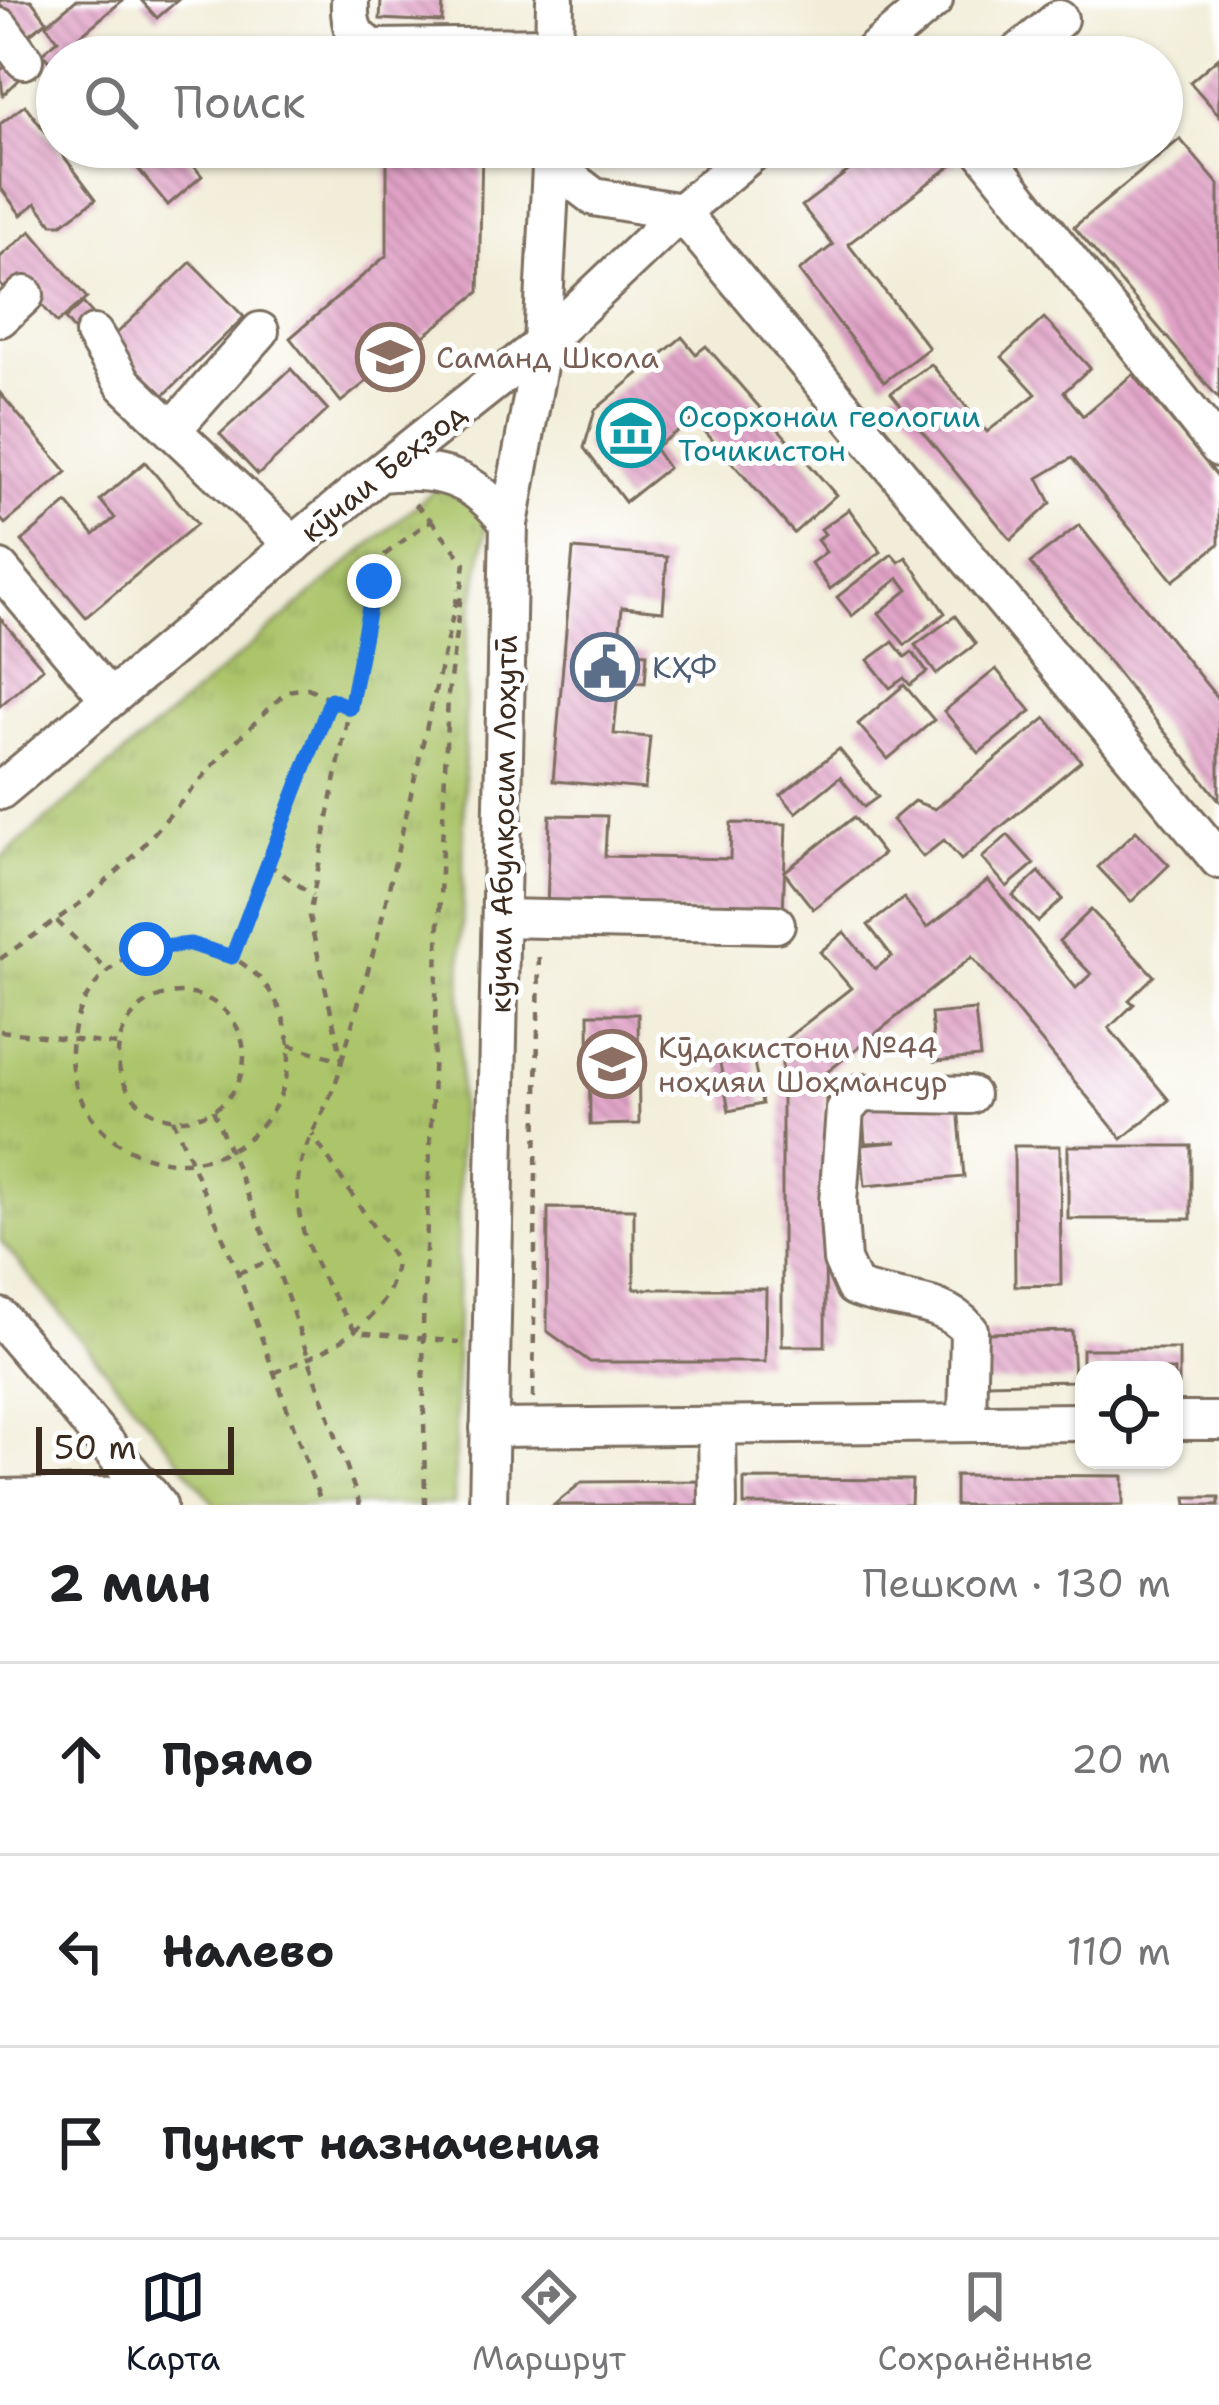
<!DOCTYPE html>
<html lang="ru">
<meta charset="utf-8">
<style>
:root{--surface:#fff;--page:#f6f6f6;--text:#202124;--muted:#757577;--line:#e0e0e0;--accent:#111827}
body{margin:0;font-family:"Shantell Sans",sans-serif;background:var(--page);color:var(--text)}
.controls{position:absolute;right:36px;bottom:36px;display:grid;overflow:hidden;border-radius:24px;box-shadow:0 3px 9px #0004}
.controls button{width:108px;height:108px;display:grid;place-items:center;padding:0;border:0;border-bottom:3px solid var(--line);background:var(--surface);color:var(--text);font:60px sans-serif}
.scale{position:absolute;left:36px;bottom:30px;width:198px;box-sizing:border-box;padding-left:12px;border:6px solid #3b2a1e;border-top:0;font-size:33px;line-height:42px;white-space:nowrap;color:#3b2a1e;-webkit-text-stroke:9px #fff;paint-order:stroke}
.stop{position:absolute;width:36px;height:36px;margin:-27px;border:9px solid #1a73e8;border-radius:50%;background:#fff}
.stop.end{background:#1a73e8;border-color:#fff;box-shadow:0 3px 12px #0008}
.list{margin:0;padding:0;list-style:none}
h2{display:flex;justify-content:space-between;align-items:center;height:156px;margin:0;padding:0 48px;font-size:51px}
h2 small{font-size:39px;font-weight:400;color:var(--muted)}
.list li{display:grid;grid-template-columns:78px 1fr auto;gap:36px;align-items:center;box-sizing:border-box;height:192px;padding:0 48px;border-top:3px solid var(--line)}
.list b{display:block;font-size:45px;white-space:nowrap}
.list em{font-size:39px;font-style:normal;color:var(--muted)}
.icon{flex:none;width:66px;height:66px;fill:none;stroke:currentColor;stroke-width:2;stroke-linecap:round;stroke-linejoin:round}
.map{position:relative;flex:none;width:1219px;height:1505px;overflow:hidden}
.search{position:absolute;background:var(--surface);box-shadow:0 3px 9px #0004;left:36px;right:36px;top:36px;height:132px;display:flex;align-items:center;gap:30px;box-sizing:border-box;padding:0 42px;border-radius:66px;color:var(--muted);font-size:45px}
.sheet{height:732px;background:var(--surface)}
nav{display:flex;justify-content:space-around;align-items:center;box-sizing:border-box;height:168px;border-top:3px solid var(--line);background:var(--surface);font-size:33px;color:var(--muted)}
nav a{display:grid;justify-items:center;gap:6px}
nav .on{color:var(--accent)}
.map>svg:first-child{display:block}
.grass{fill:url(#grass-tufts);stroke:#747844;stroke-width:3}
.building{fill:url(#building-back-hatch)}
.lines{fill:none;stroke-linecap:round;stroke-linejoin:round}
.minor-casing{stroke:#7b6e5f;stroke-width:42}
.path{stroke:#7b6e5f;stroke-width:4.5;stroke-dasharray:9 9;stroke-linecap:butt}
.minor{stroke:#fff;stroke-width:36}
.route{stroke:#1a73e8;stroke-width:15}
.labels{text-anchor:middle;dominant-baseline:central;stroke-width:10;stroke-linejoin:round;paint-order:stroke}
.education-label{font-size:30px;fill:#785e54;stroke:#fff;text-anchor:start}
.culture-label{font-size:30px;fill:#0d838f;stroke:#fff;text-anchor:start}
.street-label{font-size:30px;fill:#3b2a1e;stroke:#fff}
.service-label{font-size:30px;fill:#4e5e75;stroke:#fff;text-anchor:start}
</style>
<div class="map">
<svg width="1219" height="1505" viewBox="0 0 1219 1505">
<defs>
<pattern id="grass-tufts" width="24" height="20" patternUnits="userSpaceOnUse" patternTransform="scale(3)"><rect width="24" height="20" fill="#acc56b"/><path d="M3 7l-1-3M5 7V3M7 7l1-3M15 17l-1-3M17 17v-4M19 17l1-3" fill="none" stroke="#95a95c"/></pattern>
<pattern id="building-back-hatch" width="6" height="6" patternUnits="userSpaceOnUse" patternTransform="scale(3)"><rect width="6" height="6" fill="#e1a3c7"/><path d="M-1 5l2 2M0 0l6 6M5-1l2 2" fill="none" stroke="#b885a1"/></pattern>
</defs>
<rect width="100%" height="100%" fill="#fff"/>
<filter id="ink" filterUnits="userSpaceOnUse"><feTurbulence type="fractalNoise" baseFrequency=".00833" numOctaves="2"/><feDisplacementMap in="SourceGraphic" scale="24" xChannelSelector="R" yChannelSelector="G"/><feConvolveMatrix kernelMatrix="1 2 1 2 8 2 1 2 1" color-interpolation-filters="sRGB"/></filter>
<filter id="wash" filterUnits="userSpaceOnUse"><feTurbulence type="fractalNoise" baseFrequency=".004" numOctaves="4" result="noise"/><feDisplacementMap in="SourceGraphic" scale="48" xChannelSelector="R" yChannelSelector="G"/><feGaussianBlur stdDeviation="2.7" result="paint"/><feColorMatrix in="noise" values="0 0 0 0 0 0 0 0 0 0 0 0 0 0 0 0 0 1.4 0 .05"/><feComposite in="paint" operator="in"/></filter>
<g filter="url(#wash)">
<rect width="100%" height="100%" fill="#f1edd8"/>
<path class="grass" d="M439 486 461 491 487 524 466 646 454 1505H216L0 1240V859Z"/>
<g id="blocks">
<g class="building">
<path d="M0 0H31L47 21 25 38 0 5Z"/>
<path d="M76 0H123L69 45 75 52 69 57H57V71L42 53 58 40 46 25Z"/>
<path d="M141 0H178L157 18Z"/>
<path d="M381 0H443L442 22 380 19Z"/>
<path d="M1219 57V115L1190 82Z"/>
<path d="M7 64 21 78 3 95 0 71Z"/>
<path d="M25 105 96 199 62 224H52L36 203 21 215 0 187V124Z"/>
<path d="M1180 139 1219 185V399L1074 227Z"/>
<path d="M120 147H178L202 176 168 205Z"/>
<path d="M387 147H482L479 292 341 402 290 338 387 255Z"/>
<path d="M880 147H944L956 162 848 244 929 348 884 382 799 271 833 245 802 206Z"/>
<path d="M31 231 87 298 57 323 24 283 9 295 0 284V257Z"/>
<path d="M191 262 244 317 157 402 108 342Z"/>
<path d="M83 303 93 314 74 330 65 319Z"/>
<path d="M1044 318 1090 368 1064 392 1083 416 1133 374 1219 478V544L1173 581 1072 458 1038 478 1051 503 1011 540 891 393 931 364 987 432 1036 394 1002 357Z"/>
<path d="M682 337 696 354 706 346 836 495 794 533 694 419 654 448 668 468 625 502 584 448 595 410Z"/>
<path d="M291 369 328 410 258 475 220 434Z"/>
<path d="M0 393 67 472 5 524 0 518Z"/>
<path d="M145 462 197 524 86 617 22 541 67 503 94 535 115 518 100 500Z"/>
<path d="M849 509 881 552 830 589 811 563 826 552 817 540 825 534 821 529Z"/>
<path d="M1079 525 1219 700V800L1030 563Z"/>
<path d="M573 549 667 557 663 611 622 607 618 651 647 653 645 683 619 681 614 734 650 737 645 789 553 781Z"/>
<path d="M892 554 899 562 906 557 945 613 905 645 879 613 908 590 899 578 852 616 837 597Z"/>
<path d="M955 616 976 644 936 674 915 645Z"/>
<path d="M0 618 43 668 0 706Z"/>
<path d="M893 642 905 657 912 652 927 672 910 685 904 678 890 688 868 660Z"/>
<path d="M996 669 1031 711 979 753 944 711Z"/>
<path d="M904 685 934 720 888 759 858 724Z"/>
<path d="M1046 718 1081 761 961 860 944 840 923 857 892 820 914 801 935 809Z"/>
<path d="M839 749 878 797 864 807 840 777 796 813 781 795Z"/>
<path d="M550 815 607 816 605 856 730 859 731 823 786 824 783 916 547 910Z"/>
<path d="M854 817 883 854 813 909 784 872Z"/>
<path d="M1136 831 1169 865 1131 902 1098 867Z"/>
<path d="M1008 835 1034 864 1007 887 982 858Z"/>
<path d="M1039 872 1063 899 1038 922 1013 896Z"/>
<path d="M988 880 1076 988 1091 974 1059 941 1091 910 1154 976 1129 1000 1134 1004 1109 1028 1169 1100 1122 1139 972 957 826 1073 825 1346H782V1042L851 988 820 952 844 932 875 969 892 956 868 925 904 898 927 928Z"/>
<path d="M975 1010 980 1057 935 1061 931 1014Z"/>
<path d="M589 1014H638L639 1124 590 1125Z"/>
<path d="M751 1046 762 1104 729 1111 718 1053Z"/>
<path d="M957 1094 964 1177 865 1186 861 1145 897 1142 865 1143 862 1101Z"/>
<path d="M1014 1146H1060L1061 1285 1015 1286Z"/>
<rect x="1068" y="1146" width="123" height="73"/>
<path d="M548 1208 634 1209V1289H766L765 1362H590L547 1331Z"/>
<path d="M1072 1331 1074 1381 985 1383 984 1333Z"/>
<path d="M1082 1349H1179V1384H1174V1370H1082Z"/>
<path d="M955 1475 1123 1476V1505H955Z"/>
<path d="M744 1479 912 1480 911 1505H744Z"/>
<path d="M701 1481V1505H554L582 1482Z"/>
<path d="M1186 1497H1219V1505H1187Z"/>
</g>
</g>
</g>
<g filter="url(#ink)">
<use href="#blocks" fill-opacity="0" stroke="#7b6e5f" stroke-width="3"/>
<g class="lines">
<g class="minor-casing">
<g id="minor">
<path d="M350 0C349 24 352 38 374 48L554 46"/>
<path d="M0 27 24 60"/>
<path d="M554 57 555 0"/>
<path d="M866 57 934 0"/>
<path d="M1013 57 1059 19"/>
<path d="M979 147 1219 448"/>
<path d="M552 165 594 197 681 212"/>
<path d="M681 212 1219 860"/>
<path d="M0 318 25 295"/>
<path d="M260 331 172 430 294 545"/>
<path d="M94 334 124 384 172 430"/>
<path d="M380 473C438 468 473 475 509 524"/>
<path d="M0 569 109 698"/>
<path d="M0 791 377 475 542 344 681 212 759 147"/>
<path d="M501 918 776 924"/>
<path d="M0 1317 158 1505"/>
<path d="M1174 1421H1219"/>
<path d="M967 1423 969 1330C941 1296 891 1303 854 1287L842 1260 838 1202 845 1110 860 1093 970 1095"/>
<path d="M717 1426 718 1505"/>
<path d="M489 1428 1084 1422"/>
<path d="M0 1498 150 1495"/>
<path d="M488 1505 509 524 542 344 552 147"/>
</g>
</g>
<g class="path">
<path d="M415 504 431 520 383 556 374 581 309 916 342 1060C336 1091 318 1118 306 1148 279 1213 321 1279 356 1332L459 1342"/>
<path d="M268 864 313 895"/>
<path d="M57 921 108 971"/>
<circle cx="180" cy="1053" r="109"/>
<path d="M232 957 331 699"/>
<path d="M0 959 89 897 134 856 223 754 287 691 308 688 349 708"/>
<circle cx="181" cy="1056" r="63"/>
<path d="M0 1031 118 1045"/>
<path d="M289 1045 342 1060 377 939 459 589"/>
<path d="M213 1110 274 1259 360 1505"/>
<path d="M173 1119 238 1273 322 1505"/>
<path d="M238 1273 272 1260"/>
<path d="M274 1373C326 1351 391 1324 396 1261L312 1134"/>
<path d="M533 1398 539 948"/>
<path d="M425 1505 423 1325 448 695 465 563 431 520"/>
</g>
<use href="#minor" class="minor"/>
</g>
</g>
<g class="lines" filter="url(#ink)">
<path class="route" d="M146 949 190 944 232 957 331 699 350 708 374 581"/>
</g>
<defs>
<g id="school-ring" transform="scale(3.45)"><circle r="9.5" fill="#fff" stroke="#8d6e63" stroke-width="1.5"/><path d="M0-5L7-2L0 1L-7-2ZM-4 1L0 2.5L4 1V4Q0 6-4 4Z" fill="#8d6e63"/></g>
<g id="museum-ring" transform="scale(3.45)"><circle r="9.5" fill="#fff" stroke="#0f9aa8" stroke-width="1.5"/><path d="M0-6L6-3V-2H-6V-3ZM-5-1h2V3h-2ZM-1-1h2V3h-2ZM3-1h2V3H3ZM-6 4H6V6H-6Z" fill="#0f9aa8"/></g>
<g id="civic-ring" transform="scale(3.45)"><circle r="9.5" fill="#fff" stroke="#5c6f8a" stroke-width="1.5"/><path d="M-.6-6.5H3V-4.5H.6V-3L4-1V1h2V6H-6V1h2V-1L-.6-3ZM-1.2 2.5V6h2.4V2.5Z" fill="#5c6f8a"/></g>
</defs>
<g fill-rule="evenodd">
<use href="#school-ring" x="390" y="357"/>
<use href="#museum-ring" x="631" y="433"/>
<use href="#civic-ring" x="605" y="667"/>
<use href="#school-ring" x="612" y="1064"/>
</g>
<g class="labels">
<g class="education-label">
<text x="436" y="357">Саманд Школа</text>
<text x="658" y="1047">Кӯдакистони №44<tspan x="658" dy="34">ноҳияи Шоҳмансур</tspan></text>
</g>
<g class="culture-label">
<text x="678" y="416">Осорхонаи геологии<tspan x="678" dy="34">Точикистон</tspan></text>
</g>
<g class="street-label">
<text transform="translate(383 472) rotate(-39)">кӯчаи Беҳзод</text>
<text transform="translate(503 824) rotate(-89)">кӯчаи Абулқосим Лоҳутӣ</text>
</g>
<g class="service-label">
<text x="652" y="667">КҲФ</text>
</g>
</g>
</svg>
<div class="controls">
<button><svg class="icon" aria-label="locate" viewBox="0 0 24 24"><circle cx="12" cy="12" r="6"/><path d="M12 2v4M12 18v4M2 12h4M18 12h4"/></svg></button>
</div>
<div class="scale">50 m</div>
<div class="stop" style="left:146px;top:949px"></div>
<div class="stop end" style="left:374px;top:581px"></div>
<div class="search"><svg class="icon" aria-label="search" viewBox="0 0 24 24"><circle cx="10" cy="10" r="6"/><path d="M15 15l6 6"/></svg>Поиск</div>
</div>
<section class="sheet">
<h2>2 мин<small>Пешком · 130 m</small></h2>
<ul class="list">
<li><svg class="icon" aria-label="ahead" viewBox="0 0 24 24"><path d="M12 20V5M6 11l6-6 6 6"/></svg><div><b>Прямо</b></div><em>20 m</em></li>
<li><svg class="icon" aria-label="left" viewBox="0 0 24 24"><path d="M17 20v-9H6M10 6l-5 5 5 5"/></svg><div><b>Налево</b></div><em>110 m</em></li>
<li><svg class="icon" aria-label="arrive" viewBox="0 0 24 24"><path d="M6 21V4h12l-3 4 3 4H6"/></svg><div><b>Пункт назначения</b></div></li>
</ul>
</section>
<nav>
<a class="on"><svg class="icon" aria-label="map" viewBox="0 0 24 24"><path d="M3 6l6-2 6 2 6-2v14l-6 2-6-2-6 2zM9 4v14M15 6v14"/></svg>Карта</a>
<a><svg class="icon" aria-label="directions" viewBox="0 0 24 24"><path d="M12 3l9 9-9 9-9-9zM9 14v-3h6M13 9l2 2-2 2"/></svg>Маршрут</a>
<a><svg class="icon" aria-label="saved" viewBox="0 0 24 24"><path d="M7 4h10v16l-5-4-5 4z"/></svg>Сохранённые</a>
</nav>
